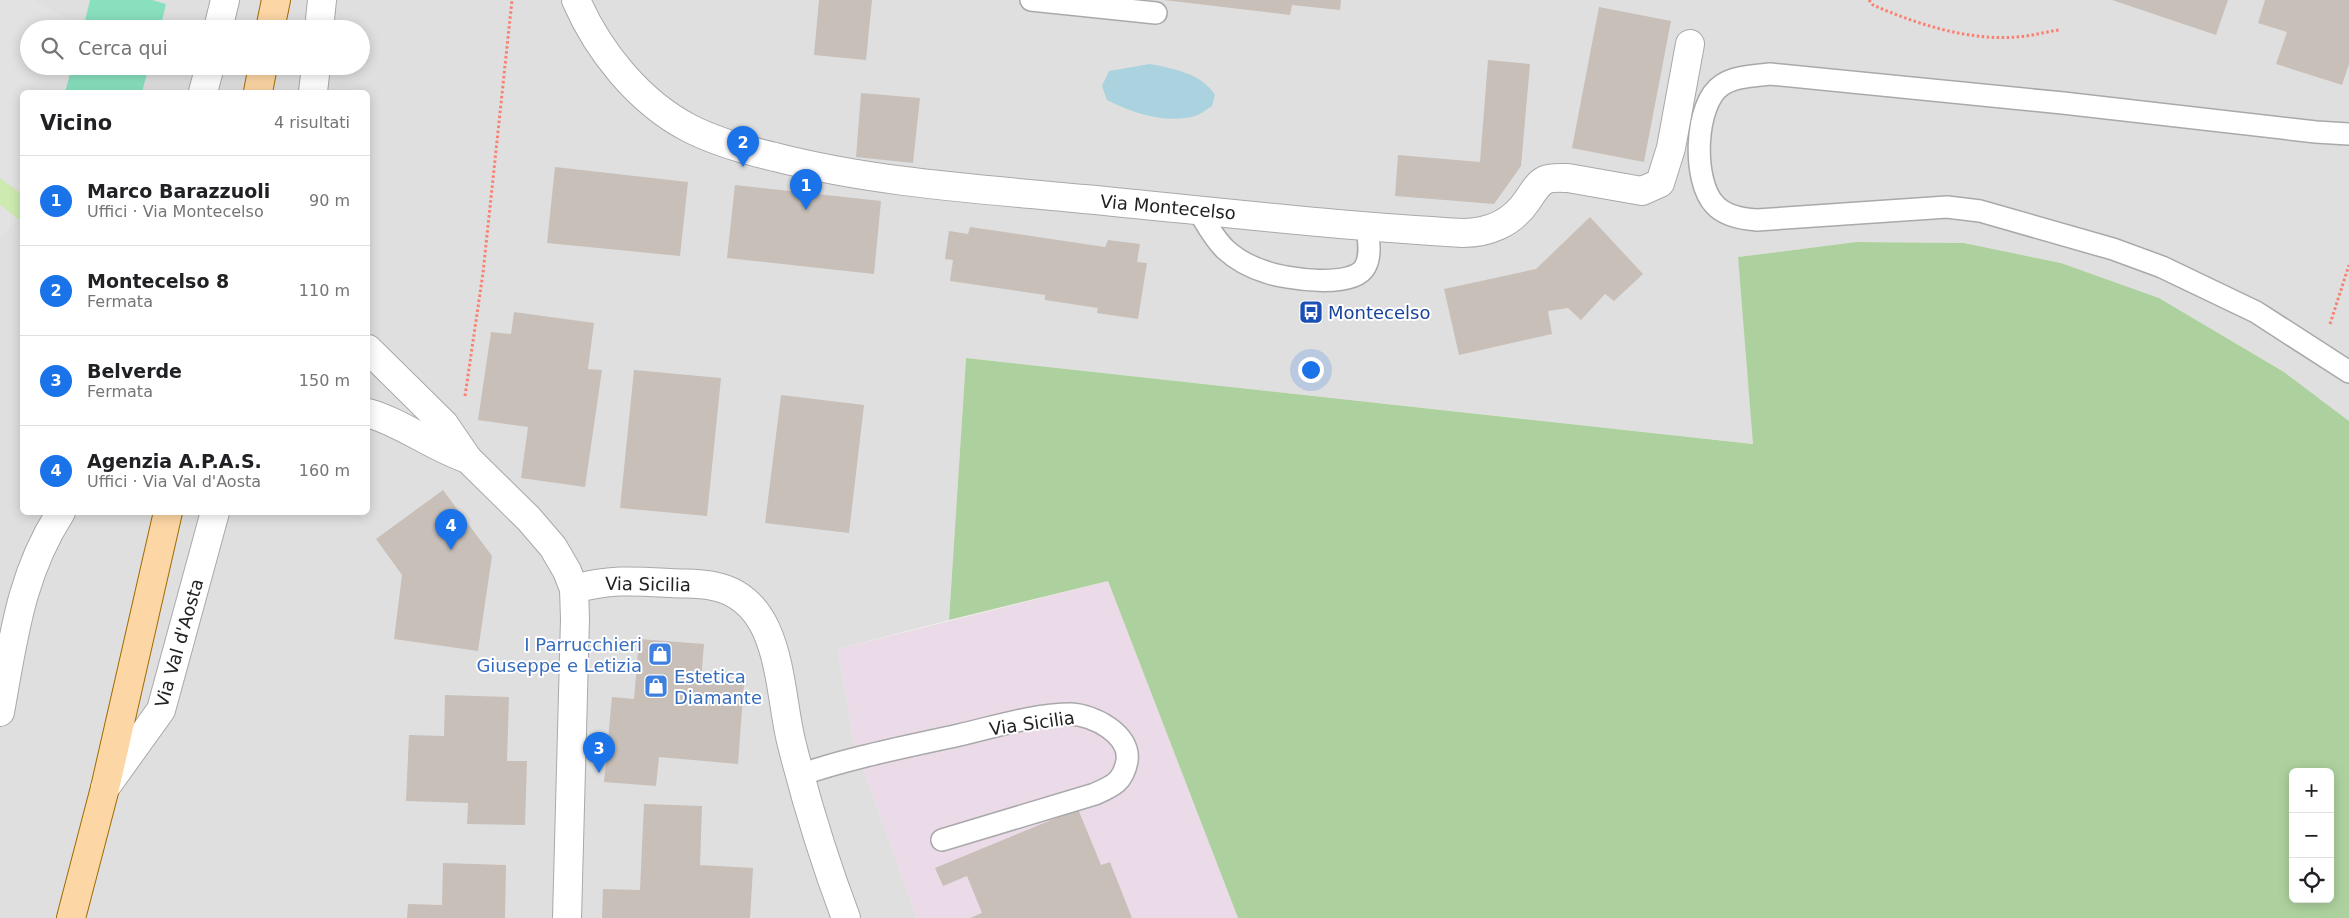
<!DOCTYPE html>
<html lang="it">
<meta charset="utf-8">
<style>
:root{--surface:#fff;--page:#f6f6f6;--text:#202124;--muted:#757577;--line:#e0e0e0;--accent:#1a73e8}
body{margin:0;font-family:"DejaVu Sans",sans-serif;background:var(--page);color:var(--text)}
.controls{position:absolute;right:15px;bottom:15px;display:grid;overflow:hidden;border-radius:8px;box-shadow:0 2px 12px #0003}
.controls button{width:45px;height:45px;display:grid;place-items:center;padding:0;border:0;border-bottom:1px solid var(--line);background:var(--surface);color:var(--text);font:25px sans-serif}
.you{position:absolute;left:1310px;top:369px;width:18px;height:18px;margin:-12px;border:4px solid #fff;border-radius:50%;background:#1a73e8;box-shadow:0 0 0 8px #1a73e833}
.badge{display:grid;place-items:center;width:32px;height:32px;border-radius:50%;background:var(--accent);color:#fff;font-size:16px;font-weight:700}
.pin{position:absolute;translate:-50% -41px;filter:drop-shadow(0 1px 2px #0008)}
.pin::after{content:'';position:absolute;top:26px;width:18px;height:15px;background:inherit;clip-path:polygon(0 0,100% 0,50% 100%)}
.list{margin:0;padding:0;list-style:none}
h2{display:flex;justify-content:space-between;align-items:center;height:65px;margin:0;padding:0 20px;font-size:21px}
h2 small{font-size:16px;font-weight:400;color:var(--muted)}
.list li{display:grid;grid-template-columns:32px 1fr auto;gap:15px;align-items:center;box-sizing:border-box;height:90px;padding:0 20px;border-top:1px solid var(--line)}
.list b{display:block;font-size:19px;white-space:nowrap}
.list p{margin:0;font-size:16px;white-space:nowrap;color:var(--muted)}
.list em{font-size:16px;font-style:normal;color:var(--muted)}
.icon{flex:none;width:28px;height:28px;fill:none;stroke:currentColor;stroke-width:2;stroke-linecap:round;stroke-linejoin:round}
.map{position:relative;flex:none;width:2349px;height:918px;overflow:hidden}
.search{position:absolute;background:var(--surface);box-shadow:0 2px 12px #0003;left:20px;top:20px;width:350px;height:55px;display:flex;align-items:center;gap:12px;box-sizing:border-box;padding:0 18px;border-radius:28px;color:var(--muted);font-size:19px}
.panel{position:absolute;background:var(--surface);box-shadow:0 2px 12px #0003;left:20px;top:90px;width:350px;height:425px;border-radius:8px}
.map>svg:first-child{display:block}
.residential{fill:#e0dfdf;fill-rule:evenodd}
.industrial{fill:#ebdbe8}
.grass{fill:#cdebb0}
.forest{fill:#add19e;fill-rule:evenodd}
.pitch{fill:#88e0be}
.parking{fill:#e2e2e2}
.water{fill:#aad3df}
.building{fill:#c7bfb8}
.lines{fill:none;stroke-linecap:round;stroke-linejoin:round}
.lane-casing{stroke:#a9a9a9;stroke-width:24}
.street-casing{stroke:#a9a9a9;stroke-width:30}
.primary-casing{stroke:#a06b00;stroke-width:30}
.path{stroke:#fa8072;stroke-width:3;stroke-dasharray:2.5 2.5;stroke-linecap:butt}
.lane{stroke:#fff;stroke-width:21}
.street{stroke:#fff;stroke-width:28}
.primary{stroke:#fcd6a4;stroke-width:28}
.labels{text-anchor:middle;dominant-baseline:central;stroke-width:4;stroke-linejoin:round;paint-order:stroke}
.street-label{font-size:18px;fill:#222;stroke:#fff}
.transit-label{font-size:18px;fill:#164399;stroke:#fff;text-anchor:start}
.shop-label{font-size:18px;fill:#366cbe;stroke:#fff;text-anchor:end}
</style>
<div class="map">
<svg width="2349" height="918" viewBox="0 0 2349 918">
<rect width="100%" height="100%" fill="#f2efe9"/>
<path class="residential" d="M0 0H2349V421L2284 372 2159 298 2061 263 1964 243 1856 242 1738 257 1754 444 966 358 949 620 838 649 854 743 917 918H0ZM29 29H361V66H29ZM22 92H368V512H22Z"/>
<path class="industrial" d="M1108 581 1238 918H917L854 743 838 649Z"/>
<path class="grass" d="M0 178 22 194V222L0 205Z"/>
<path class="forest" d="M1856 242 1964 243 2061 263 2159 298 2284 372 2349 421V918H1238L1108 581 949 620 966 358 1753 444 1738 257ZM2293 772H2330V899H2293Z"/>
<g class="pitch">
<path d="M90 0H152L166 4 160 29H83Z"/>
<path d="M72 66H149L142 92H65Z"/>
</g>
<g class="parking">
<path d="M0 0H35L83 28 29 29V66H72L65 92H22V194L0 178Z"/>
<path d="M0 205 19 220 0 237Z"/>
</g>
<path class="water" d="M1150 64C1174 69 1201 73 1215 95L1212 106C1206 110 1198 116 1191 117 1163 123 1132 113 1107 100L1102 86 1109 71Z"/>
<g class="building">
<path d="M819 0H872L866 60 814 55Z"/>
<path d="M1164 0H1341L1340 10 1292 5 1290 15Z"/>
<path d="M2112 0H2228L2216 35Z"/>
<path d="M2265 0H2349V64L2342 85 2276 64 2287 32 2258 23Z"/>
<path d="M1599 7 1671 21 1644 162 1572 148Z"/>
<path d="M1488 60 1530 64 1521 166 1494 204 1395 196 1398 155 1480 162Z"/>
<path d="M861 93 920 98 913 163 856 157Z"/>
<path d="M555 167 688 182 680 256 547 243Z"/>
<path d="M735 185 881 201 874 274 727 258Z"/>
<path d="M1590 217 1643 274 1614 301 1605 294 1581 320 1568 308 1548 311 1552 334 1459 355 1444 289 1536 269Z"/>
<path d="M970 227 1105 247 1108 240 1140 244 1137 262 1147 263 1138 319 1097 313 1098 308 1045 300V295L950 281 953 260 945 259 949 231 968 234Z"/>
<path d="M514 312 594 323 588 369 602 370 585 487 521 478 528 427 478 420 491 332 511 334Z"/>
<path d="M634 370 721 378 707 516 620 508Z"/>
<path d="M781 395 864 405 849 533 765 523Z"/>
<path d="M443 490 492 556 478 651 394 639 402 575 376 539Z"/>
<path d="M639 639 704 644 701 680 744 683 738 764 659 757 656 786 604 782 612 697 634 699Z"/>
<path d="M445 695 509 697 507 761H527L525 825 467 824 468 803 406 801 409 735 444 736Z"/>
<path d="M644 804 702 806 700 865 753 868 750 918H602L603 889 640 890Z"/>
<path d="M1078 809 1101 865 1110 862 1132 918H970L982 913 967 876 943 886 935 868Z"/>
<path d="M443 863 506 865 505 918H407L408 904 442 905Z"/>
</g>
<g class="lines">
<g class="lane-casing">
<g id="lane">
<path d="M1031 0 1156 13"/>
<path d="M2349 134 2316 132 2063 103 1770 74C1755 76 1736 76 1722 85 1694 103 1692 182 1715 205 1725 216 1742 219 1757 220L1947 207 1980 211 2113 249 2162 267 2256 312 2349 372"/>
<path d="M1198 210C1206 223 1214 239 1226 250 1237 260 1253 268 1266 272 1286 279 1353 289 1365 267 1372 255 1368 238 1367 225"/>
<path d="M800 775C852 757 906 747 959 735 994 727 1034 714 1071 714 1093 715 1131 734 1127 761 1123 782 1113 786 1095 794L942 840"/>
</g>
</g>
<g class="street-casing">
<g id="street">
<path d="M576 0C598 51 639 102 689 128 716 142 745 150 775 157 876 183 981 189 1084 199 1210 211 1336 226 1463 233 1489 233 1512 223 1527 201 1532 194 1537 184 1545 180 1552 177 1561 178 1568 178L1642 191 1660 183 1671 148 1690 44"/>
<path d="M218 29 225 0"/>
<path d="M319 29 322 0"/>
<path d="M203 92 210 66"/>
<path d="M313 92 316 66"/>
<path d="M368 349 444 424 468 459 529 519 553 547 567 571 574 589 575 619 567 918"/>
<path d="M368 413C403 423 432 447 468 459"/>
<path d="M574 589C610 579 634 581 671 583 685 584 699 583 713 586 782 599 778 687 791 741 806 801 824 860 846 918"/>
<path d="M0 712C13 641 20 575 61 512"/>
<path d="M105 788 161 710 215 512"/>
</g>
</g>
<g class="primary-casing">
<g id="primary">
<path d="M270 29 276 0"/>
<path d="M258 92 263 66"/>
<path d="M71 918 105 788 168 512"/>
</g>
</g>
<g class="path">
<path d="M1869 0 1873 5C1916 24 1969 41 2017 37 2031 36 2045 32 2059 30"/>
<path d="M2330 324 2349 265"/>
<path d="M465 396 483 273 512 0"/>
</g>
<use href="#lane" class="lane"/>
<use href="#street" class="street"/>
<use href="#primary" class="primary"/>
</g>
<defs>
<g id="bus-square" transform="scale(1.25)"><rect x="-9" y="-9" width="18" height="18" rx="4" fill="#1a4fb4" stroke="#fff"/><path d="M-5-6H5V4H4V6H2V4H-2V6H-4V4H-5ZM-3.5-4V0h7V-4ZM-3.5 1.2v1.5H-2V1.2ZM2 1.2v1.5H3.5V1.2Z" fill="#fff"/></g>
<g id="shop-square" transform="scale(1.25)"><rect x="-9" y="-9" width="18" height="18" rx="4" fill="#3f7fe0" stroke="#fff"/><path d="M-5-2.5h2.3a2.7 3.5 0 0 1 5.4 0H5L5.5 6h-11ZM-1.5-2.5h3a1.5 2.3 0 0 0-3 0Z" fill="#fff"/></g>
</defs>
<g fill-rule="evenodd">
<use href="#bus-square" x="1311" y="312"/>
<use href="#shop-square" x="660" y="654"/>
<use href="#shop-square" x="656" y="686"/>
</g>
<g class="labels">
<g class="street-label">
<text transform="translate(1168 207) rotate(5)">Via Montecelso</text>
<text transform="translate(648 584) rotate(1)">Via Sicilia</text>
<text transform="translate(179 643) rotate(-74)">Via Val d'Aosta</text>
<text transform="translate(1032 723) rotate(-8)">Via Sicilia</text>
</g>
<g class="transit-label">
<text x="1328" y="312">Montecelso</text>
</g>
<g class="shop-label">
<text x="642" y="644">I Parrucchieri<tspan x="642" dy="21">Giuseppe e Letizia</tspan></text>
<text x="674" y="676" text-anchor="start">Estetica<tspan x="674" dy="21">Diamante</tspan></text>
</g>
</g>
</svg>
<div class="controls">
<button>+</button>
<button>−</button>
<button><svg class="icon" aria-label="locate" viewBox="0 0 24 24"><circle cx="12" cy="12" r="6"/><path d="M12 2v4M12 18v4M2 12h4M18 12h4"/></svg></button>
</div>
<div class="you"></div>
<div class="pin badge" style="left:806px;top:210px">1</div>
<div class="pin badge" style="left:743px;top:167px">2</div>
<div class="pin badge" style="left:599px;top:773px">3</div>
<div class="pin badge" style="left:451px;top:550px">4</div>
<div class="search"><svg class="icon" aria-label="search" viewBox="0 0 24 24"><circle cx="10" cy="10" r="6"/><path d="M15 15l6 6"/></svg>Cerca qui</div>
<section class="panel">
<h2>Vicino<small>4 risultati</small></h2>
<ul class="list">
<li><span class="badge">1</span><div><b>Marco Barazzuoli</b><p>Uffici · Via Montecelso</p></div><em>90 m</em></li>
<li><span class="badge">2</span><div><b>Montecelso 8</b><p>Fermata</p></div><em>110 m</em></li>
<li><span class="badge">3</span><div><b>Belverde</b><p>Fermata</p></div><em>150 m</em></li>
<li><span class="badge">4</span><div><b>Agenzia A.P.A.S.</b><p>Uffici · Via Val d'Aosta</p></div><em>160 m</em></li>
</ul>
</section>
</div>
